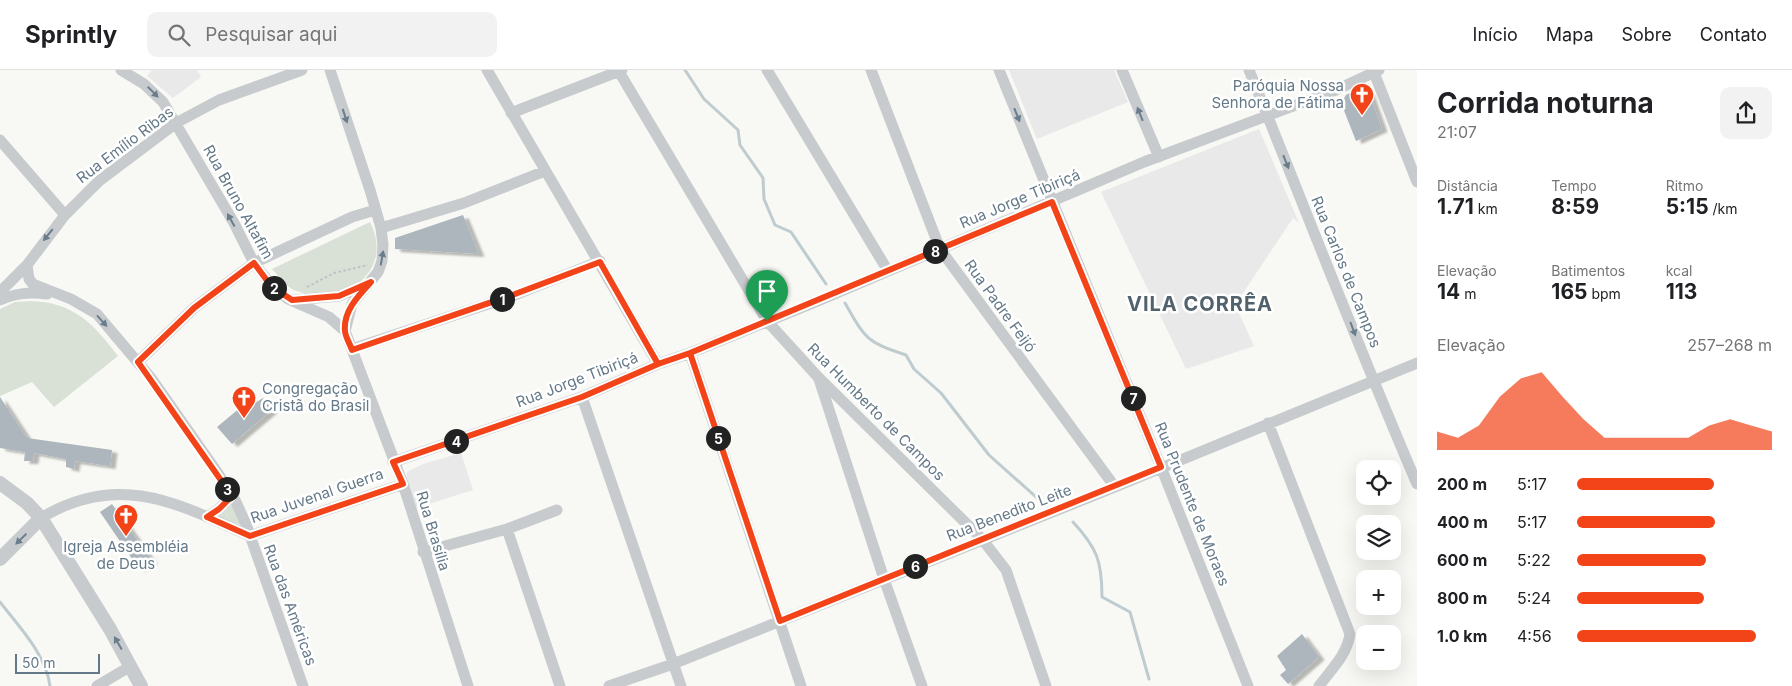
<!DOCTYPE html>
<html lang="pt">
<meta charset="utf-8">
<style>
:root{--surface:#fff;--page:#f2f2f2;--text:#202124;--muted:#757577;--line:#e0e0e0;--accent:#f34419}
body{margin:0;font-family:Inter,sans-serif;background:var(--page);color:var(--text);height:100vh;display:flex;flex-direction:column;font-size:19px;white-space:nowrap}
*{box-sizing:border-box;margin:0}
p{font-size:16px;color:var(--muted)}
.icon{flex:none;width:28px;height:28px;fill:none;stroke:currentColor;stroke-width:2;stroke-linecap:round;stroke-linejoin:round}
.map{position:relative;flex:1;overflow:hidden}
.panel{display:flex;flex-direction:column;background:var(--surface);width:375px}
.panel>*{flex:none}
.buttons{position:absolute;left:1356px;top:390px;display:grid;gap:10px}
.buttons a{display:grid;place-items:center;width:45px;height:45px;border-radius:10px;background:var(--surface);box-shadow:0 5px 20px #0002;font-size:25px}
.scale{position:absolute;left:15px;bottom:12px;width:85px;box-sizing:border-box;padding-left:5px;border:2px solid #647988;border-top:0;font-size:14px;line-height:18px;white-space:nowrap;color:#647988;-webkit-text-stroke:4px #fff;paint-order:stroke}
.pin{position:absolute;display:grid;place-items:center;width:42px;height:42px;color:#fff;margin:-51px -21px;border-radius:50% 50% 50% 0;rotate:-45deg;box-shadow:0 0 5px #0007}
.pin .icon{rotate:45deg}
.km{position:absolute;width:25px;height:25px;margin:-12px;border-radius:50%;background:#222;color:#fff;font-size:14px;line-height:25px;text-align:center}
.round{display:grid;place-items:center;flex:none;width:52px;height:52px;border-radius:10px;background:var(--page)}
.headline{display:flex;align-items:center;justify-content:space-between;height:85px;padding:0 20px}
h1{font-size:28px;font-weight:700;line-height:38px}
.stats{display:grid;grid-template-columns:repeat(3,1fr);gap:8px;height:85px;padding:5px 20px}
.stats div{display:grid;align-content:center}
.stats b{font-size:21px;font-weight:700}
.stats small{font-size:14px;font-weight:400}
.stats p{font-size:14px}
.chart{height:140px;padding:10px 20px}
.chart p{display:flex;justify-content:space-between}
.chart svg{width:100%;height:90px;margin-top:5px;fill:var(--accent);opacity:.7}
ul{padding:0 20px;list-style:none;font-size:16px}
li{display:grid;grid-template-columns:80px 60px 1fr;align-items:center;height:38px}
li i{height:12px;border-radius:6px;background:var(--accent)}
header{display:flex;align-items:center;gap:30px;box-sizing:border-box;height:70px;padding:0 25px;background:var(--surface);border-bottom:1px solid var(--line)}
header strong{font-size:24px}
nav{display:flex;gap:28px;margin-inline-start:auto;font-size:18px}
.search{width:350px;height:45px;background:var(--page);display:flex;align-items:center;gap:12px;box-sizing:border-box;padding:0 18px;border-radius:10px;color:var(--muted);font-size:19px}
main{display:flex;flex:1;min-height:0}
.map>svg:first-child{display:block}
.built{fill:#e8e9e8}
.green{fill:#d9e0d5}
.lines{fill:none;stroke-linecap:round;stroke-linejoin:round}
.stream{stroke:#becbcf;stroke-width:3}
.building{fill:#adb6bc;filter:url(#shadow)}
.path{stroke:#bec1c3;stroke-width:2;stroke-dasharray:2.5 2.5;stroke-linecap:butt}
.minor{stroke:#c7cbce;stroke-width:11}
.tertiary{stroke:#c7cbce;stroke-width:14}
.oneway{fill:#697d8c}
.route-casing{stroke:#fff;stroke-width:10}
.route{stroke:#f34419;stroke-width:6}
.labels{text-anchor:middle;stroke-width:5;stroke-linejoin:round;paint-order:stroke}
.poi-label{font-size:15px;fill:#647988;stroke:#fff;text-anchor:end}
.street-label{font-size:15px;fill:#647988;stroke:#fff}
.district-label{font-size:20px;font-weight:bold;letter-spacing:1px;fill:#52626d;stroke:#fff}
</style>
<header>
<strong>Sprintly</strong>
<div class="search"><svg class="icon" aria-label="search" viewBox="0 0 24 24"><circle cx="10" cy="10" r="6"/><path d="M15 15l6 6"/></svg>Pesquisar aqui</div>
<nav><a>Início</a><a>Mapa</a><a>Sobre</a><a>Contato</a></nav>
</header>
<main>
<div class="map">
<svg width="1417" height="616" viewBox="0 0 1417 616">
<defs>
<filter id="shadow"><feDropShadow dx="5.5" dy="3" stdDeviation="1" flood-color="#0004"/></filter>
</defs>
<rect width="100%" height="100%" fill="#f8f8f4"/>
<!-- built -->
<path class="built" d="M152 0H197L201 7 173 28 147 6Z
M1009 0H1114L1128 32 1037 69Z
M1259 59 1299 153 1293 148 1235 235 1254 276 1186 299 1101 122Z
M461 383 473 420 416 438 406 410 407 402 423 394Z"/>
<!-- green -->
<path class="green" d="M370 152C396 203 341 239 294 220 286 216 278 205 272 199Z
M30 231C73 232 93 253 118 286L54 337 32 312 0 326V239L15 232Z
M231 433 243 456 216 446Z"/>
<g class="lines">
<!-- stream -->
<path class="stream" d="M685 0 704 29 738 60 740 75 763 108 764 129 775 155 791 162 826 214
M845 233C866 270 867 272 906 285L914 299 941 323 989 385 1045 435
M1073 452C1097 478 1102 491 1102 527L1130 542 1149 609
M0 532C19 557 46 584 50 616"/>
</g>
<!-- building -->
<path class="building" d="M1355 20 1369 22 1382 59 1356 71 1341 33 1346 25Z
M463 145 479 184 395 179V168Z
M0 327 27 368 112 380 110 396 75 391 74 399 66 397V389L34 383 33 391H24L25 382 0 378Z
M263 328 272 340 232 374 217 357 241 337 247 338Z
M112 434 152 491 139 499 100 442Z
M1302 564 1319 587 1288 614 1280 605 1286 600 1277 586Z"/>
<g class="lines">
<!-- path -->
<path class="path" d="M307 217 334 203 368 195"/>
<!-- minor -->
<path class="minor" d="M121 0 144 14 163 32 234 153 254 193 271 215 288 229 329 247 345 261 403 414 468 616
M330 0 370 120 381 158 383 175 382 191 378 202 352 234 345 261
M487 0 658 294
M618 0 767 251 818 307 982 469 1006 500 1046 616
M767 0 888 201
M871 0 940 179 1115 417
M999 0 1161 397 1248 616
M1122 0 1159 87
M1249 0C1305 138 1358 277 1417 414
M1373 0 1417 112
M511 43 622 0
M0 70 65 145
M381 158 464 133 545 101
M27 195 29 209 33 214 71 229 97 244 151 308 217 402 236 432 246 454 303 616
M0 222 27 195 65 145 99 111 176 53 219 30 302 0
M0 230C16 223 29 222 47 224
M294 230 339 226 363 216
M352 279 515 225 600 191
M690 283 801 616
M138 292 194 238 254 193 352 147 375 140
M819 309 884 509 922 616
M582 327 681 616
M1268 353 1350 564C1347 585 1331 600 1319 616
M393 392 582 327 658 294 690 283 818 231 1144 92 1336 20 1379 0
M207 447 219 439 232 426
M41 448C118 401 177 433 250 466L403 414
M507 459 560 616
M423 482 507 459 557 440
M97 616 131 596
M609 616 673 594 1115 417 1417 293"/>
<!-- tertiary -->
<path class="tertiary" d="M0 413 27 433 41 448 110 559 141 616
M0 489 41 448"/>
</g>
<!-- one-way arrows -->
<defs><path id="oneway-solid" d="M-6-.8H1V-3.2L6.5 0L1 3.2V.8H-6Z" transform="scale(1.25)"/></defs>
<g class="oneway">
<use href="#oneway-solid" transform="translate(153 22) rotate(45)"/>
<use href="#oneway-solid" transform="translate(1140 44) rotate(-112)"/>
<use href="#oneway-solid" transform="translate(1017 45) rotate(68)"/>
<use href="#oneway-solid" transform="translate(345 46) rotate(72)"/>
<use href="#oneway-solid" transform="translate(1286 92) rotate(68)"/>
<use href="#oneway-solid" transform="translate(231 150) rotate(-119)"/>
<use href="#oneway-solid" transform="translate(48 165) rotate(129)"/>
<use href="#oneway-solid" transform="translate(382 188) rotate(-80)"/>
<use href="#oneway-solid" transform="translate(102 251) rotate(48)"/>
<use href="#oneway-solid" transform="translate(1353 259) rotate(69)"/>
<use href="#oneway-solid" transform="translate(21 469) rotate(136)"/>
<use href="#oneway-solid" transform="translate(118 573) rotate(-120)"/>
</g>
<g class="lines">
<defs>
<path id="route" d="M767 251 690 283 658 294 600 192 515 224 352 280C350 274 345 266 345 261 343 241 359 225 371 212L339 226 292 230 271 216 254 193 194 238 138 292 232 426 219 439 207 447 250 466 403 414 393 392 582 327 658 294 690 283 780 551 1161 397 1052 132 767 251"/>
</defs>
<!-- route casing -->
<use href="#route" class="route-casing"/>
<!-- route -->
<use href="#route" class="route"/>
</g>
<!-- icons -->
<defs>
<symbol id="church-pin" viewBox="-11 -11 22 30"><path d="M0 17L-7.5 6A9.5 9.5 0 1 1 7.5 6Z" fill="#f34419" stroke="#fff"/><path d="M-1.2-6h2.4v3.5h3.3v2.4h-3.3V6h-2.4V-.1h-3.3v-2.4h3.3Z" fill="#fff"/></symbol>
</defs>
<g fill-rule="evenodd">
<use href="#church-pin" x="1348" y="11" width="28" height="38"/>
<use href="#church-pin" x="230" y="314" width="28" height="38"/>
<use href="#church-pin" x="112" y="432" width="28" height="38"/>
</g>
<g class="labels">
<!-- poi labels -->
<g class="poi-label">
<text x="1344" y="21">Paróquia Nossa<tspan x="1344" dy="17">Senhora de Fátima</tspan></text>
<text x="262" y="324" text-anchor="start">Congregação<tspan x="262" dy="17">Cristã do Brasil</tspan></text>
<text x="126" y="482" text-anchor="middle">Igreja Assembléia<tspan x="126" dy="17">de Deus</tspan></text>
</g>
<!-- street labels -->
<g class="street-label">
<text transform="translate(125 75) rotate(-37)" y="5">Rua Emílio Ribas</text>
<text transform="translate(1020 129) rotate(-23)" y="5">Rua Jorge Tibiriçá</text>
<text transform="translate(238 132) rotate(61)" y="5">Rua Bruno Altafim</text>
<text transform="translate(1346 202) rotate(68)" y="5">Rua Carlos de Campos</text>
<text transform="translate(1000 236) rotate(54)" y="5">Rua Padre Feijó</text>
<text transform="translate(577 310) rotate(-21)" y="5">Rua Jorge Tibiriçá</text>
<text transform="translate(876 342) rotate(45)" y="5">Rua Humberto de Campos</text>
<text transform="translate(317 426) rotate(-19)" y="5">Rua Juvenal Guerra</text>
<text transform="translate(1192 434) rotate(68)" y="5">Rua Prudente de Moraes</text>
<text transform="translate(1009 443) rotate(-21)" y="5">Rua Benedito Leite</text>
<text transform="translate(433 461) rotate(73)" y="5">Rua Brasília</text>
<text transform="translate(290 535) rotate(70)" y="5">Rua das Américas</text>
</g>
<!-- district labels -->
<g class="district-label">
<text x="1200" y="241">VILA CORRÊA</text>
</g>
</g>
</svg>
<div class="buttons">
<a><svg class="icon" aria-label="locate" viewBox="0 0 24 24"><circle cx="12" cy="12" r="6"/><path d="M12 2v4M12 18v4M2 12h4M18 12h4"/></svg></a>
<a><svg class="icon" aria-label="layers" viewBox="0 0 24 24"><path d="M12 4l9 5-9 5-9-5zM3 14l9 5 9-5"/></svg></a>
<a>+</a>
<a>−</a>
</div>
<div class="scale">50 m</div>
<div class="pin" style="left:767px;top:251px;background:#1e9e55"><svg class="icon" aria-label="arrive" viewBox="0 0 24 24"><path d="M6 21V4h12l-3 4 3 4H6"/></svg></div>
<b class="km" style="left:502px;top:229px">1</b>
<b class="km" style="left:274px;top:218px">2</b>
<b class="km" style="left:227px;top:419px">3</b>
<b class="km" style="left:456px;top:371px">4</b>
<b class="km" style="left:718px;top:368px">5</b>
<b class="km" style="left:915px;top:496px">6</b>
<b class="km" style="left:1133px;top:328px">7</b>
<b class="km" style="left:935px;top:181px">8</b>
</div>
<section class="panel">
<div class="headline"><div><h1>Corrida noturna</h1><p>21:07</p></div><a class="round"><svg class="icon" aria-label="share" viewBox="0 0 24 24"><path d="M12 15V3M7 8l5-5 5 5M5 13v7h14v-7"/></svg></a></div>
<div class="stats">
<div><p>Distância</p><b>1.71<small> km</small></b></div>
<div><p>Tempo</p><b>8:59</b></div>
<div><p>Ritmo</p><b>5:15<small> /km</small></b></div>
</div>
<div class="stats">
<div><p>Elevação</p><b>14<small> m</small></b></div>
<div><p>Batimentos</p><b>165<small> bpm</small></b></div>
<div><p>kcal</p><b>113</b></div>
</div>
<div class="chart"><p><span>Elevação</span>257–268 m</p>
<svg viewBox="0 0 160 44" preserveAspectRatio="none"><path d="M0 44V35L10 38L20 32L30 18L40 9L50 6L60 18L70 29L80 38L90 38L100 38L110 38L120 38L130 32L140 29L150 32L160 35V44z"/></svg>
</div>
<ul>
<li><b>200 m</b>5:17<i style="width:70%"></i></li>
<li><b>400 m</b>5:17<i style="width:71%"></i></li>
<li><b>600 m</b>5:22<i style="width:66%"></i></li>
<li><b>800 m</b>5:24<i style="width:65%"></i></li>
<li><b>1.0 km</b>4:56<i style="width:92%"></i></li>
</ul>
</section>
</main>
